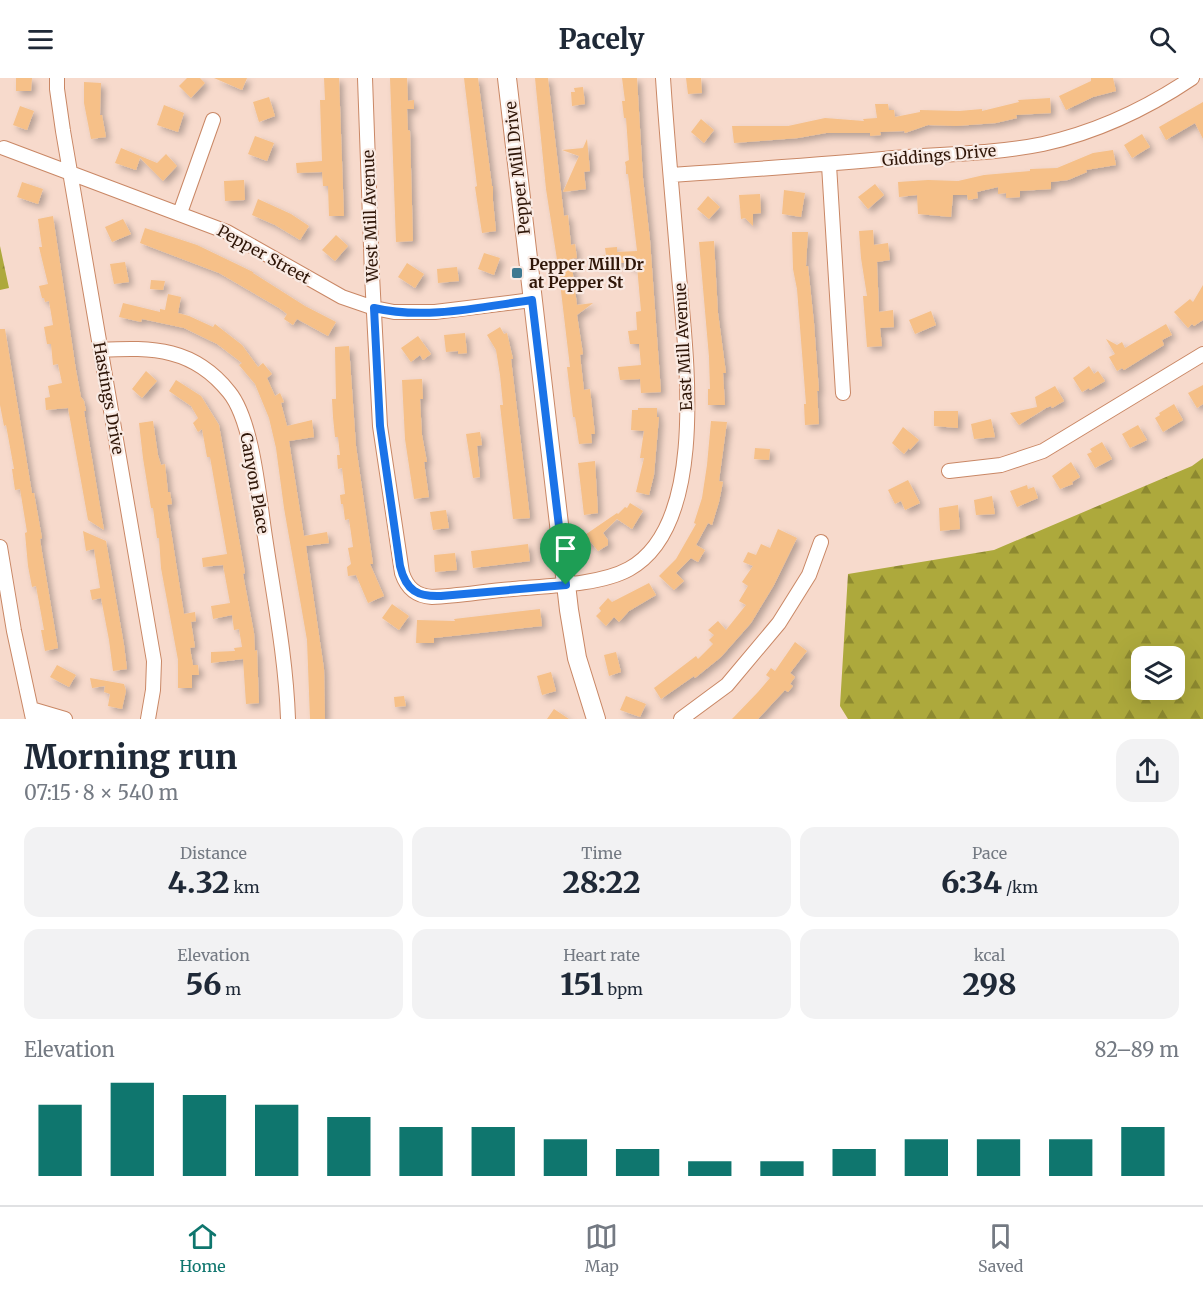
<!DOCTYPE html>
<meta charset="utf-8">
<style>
:root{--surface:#fff;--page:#f2f2f3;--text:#1f2937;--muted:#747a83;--line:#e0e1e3;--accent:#0f766e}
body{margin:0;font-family:Merriweather,serif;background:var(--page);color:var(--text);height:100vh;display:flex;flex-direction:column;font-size:22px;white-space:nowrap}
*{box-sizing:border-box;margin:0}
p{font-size:20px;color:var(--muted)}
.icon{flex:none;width:33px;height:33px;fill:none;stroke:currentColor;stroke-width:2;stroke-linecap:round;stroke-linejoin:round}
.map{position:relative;height:641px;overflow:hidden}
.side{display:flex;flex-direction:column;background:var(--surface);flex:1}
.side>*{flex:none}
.buttons{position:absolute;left:1131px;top:568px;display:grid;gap:12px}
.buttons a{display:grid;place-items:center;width:54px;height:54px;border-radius:12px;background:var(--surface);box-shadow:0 6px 24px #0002;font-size:30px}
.pin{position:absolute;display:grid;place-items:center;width:51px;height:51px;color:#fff;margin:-62px -26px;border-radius:50% 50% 50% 0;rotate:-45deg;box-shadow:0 0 6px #0007}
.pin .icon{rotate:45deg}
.round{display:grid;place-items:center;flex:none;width:63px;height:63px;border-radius:18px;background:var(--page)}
.headline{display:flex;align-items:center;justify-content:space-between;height:102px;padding:0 24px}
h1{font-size:33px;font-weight:800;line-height:45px}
.stats{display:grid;grid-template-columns:repeat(3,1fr);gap:9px;height:102px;padding:6px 24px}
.stats div{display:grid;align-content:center;border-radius:15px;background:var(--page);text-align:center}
.stats b{font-size:30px;font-weight:800}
.stats small{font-size:16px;font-weight:400}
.stats p{font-size:16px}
.chart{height:168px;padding:12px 24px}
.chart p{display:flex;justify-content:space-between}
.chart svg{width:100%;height:108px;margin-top:6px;stroke:var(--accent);stroke-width:6}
header{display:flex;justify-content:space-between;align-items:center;height:78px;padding:0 24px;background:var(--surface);font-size:27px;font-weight:800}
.menu{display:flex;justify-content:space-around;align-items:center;height:84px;border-top:2px solid var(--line);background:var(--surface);font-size:16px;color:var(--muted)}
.menu a{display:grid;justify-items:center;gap:3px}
.menu .active{color:var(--accent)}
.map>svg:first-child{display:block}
.forest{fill:url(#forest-firs);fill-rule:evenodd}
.building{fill:#f6c088;filter:url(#shadow)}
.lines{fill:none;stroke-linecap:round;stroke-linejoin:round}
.street-casing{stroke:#c98765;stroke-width:16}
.secondary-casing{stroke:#c98765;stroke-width:20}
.street{stroke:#fff;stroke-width:14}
.secondary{stroke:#fff;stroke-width:18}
.route-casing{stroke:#fff;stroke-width:12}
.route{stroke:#1a73e8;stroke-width:8}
.poi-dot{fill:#3e7991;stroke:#f9eae3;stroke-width:2}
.labels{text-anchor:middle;stroke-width:4.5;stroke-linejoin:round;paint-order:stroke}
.street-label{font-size:16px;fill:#2f1608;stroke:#f9eae3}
.poi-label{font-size:16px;font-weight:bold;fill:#2f1608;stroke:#f9eae3;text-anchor:start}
</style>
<header><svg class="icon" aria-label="menu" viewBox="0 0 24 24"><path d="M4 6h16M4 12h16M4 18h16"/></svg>Pacely<svg class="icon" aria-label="search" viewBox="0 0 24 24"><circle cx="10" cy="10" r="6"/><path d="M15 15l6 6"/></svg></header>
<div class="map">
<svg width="1203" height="641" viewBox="0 0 1203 641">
<defs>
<pattern id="forest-firs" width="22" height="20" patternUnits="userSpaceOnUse" patternTransform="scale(1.5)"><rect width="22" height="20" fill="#ada93c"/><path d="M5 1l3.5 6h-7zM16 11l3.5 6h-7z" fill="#8d8930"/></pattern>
<filter id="shadow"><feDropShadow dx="4" dy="4" stdDeviation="3" flood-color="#0004"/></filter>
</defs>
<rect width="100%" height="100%" fill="#f7dacc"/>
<!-- forest -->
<path class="forest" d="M0 168 9 210 0 212Z
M1203 380V641H848L840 628 848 496 994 472 1192 388ZM1142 579H1174V612H1142Z"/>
<!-- building -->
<path class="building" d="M16 0H32L31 13H16Z
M187 0H200L205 5 191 20 179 8Z
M214 0H247L242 12Z
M324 0H339L344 138H329L328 108H323L322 94 297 95 296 85 322 83 320 22H325Z
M390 0H407L408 23 414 22V31H407L408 52 410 53 413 163 396 164Z
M464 0H478L492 108H493V123L496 153 482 155 475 109 477 108Z
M535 0H548L564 138 568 137 571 167 575 166 577 180 571 181 577 227 593 225 577 237 583 276 580 277 584 312 590 311 595 356H591L592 365 579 366 575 339H573L567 289H570L558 188 546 111Z
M622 0H637L643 100 650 162 661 314 641 315 640 301 620 302 618 289 641 287 639 266H630L628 253 637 252 636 234 641 233 637 188 629 189V184L597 188 596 179 606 177 605 170 617 169V174L637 173 628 96H626V89L625 84 629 82 626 40H624L622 23H625Z
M686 0H701L702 15 688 16Z
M1091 0H1113L1116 13 1093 19 1066 32 1059 18 1091 3Z
M84 4 101 5 100 37H102L106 59 91 61 84 25Z
M583 9 585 26 572 28 571 14H575L574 10Z
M269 19 275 38 259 44 253 24Z
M1050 20 1051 35 1016 37 1017 40 996 45 956 48 928 47 905 55 904 53 880 54 881 57 870 58V55H826L798 60 734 65 732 48H788L825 40 864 43 863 41 877 40 875 26H888L889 32H894L895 39 920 34V32L959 33 982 31V33L1019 24 1018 22Z
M1203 24V61L1195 45 1166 62 1159 49Z
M164 27 184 35 178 54 157 47Z
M20 28 34 33 27 52 13 47Z
M701 41 714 52 704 65 691 54Z
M1142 56 1150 69 1132 80 1124 67Z
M255 58 274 65 267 83 248 76Z
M587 61 590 93 584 94 586 111 563 114 579 78 562 72 583 70Z
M121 70 157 85 166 76 177 88 163 103 140 80 136 92 115 85Z
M1113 72 1116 87 1086 92 1087 94 1068 102 1051 104V111L1020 113V119L1006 120V115L998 116V109L977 114 978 120 968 122 967 117H953L951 139 918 136 917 117 899 119 898 104 928 102 958 103 984 97 1030 93V91L1057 90 1093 75Z
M244 102 245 122 225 123 224 103Z
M22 104 43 111 38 126 17 119Z
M875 106 884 117 868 131 858 119Z
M784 112 805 115 801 139 782 136Z
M760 116 761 135 753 136V148L745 140 741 141 739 117Z
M708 118 720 129 709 141 697 131Z
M258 121 291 136 309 148 300 162 275 147 252 137Z
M53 138 76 292 81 319 84 323 86 333H84L104 452 88 442 68 330 46 332 45 320 50 319 48 308 62 305 58 286 53 287 51 266H47L44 249 53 247 49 223 45 224 44 220H42L39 208 48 206 39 169H42L38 141Z
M123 141 131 156 112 164 105 149Z
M145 150 197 167 253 194V195L305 228 336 244 328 258 297 241 293 247 284 241 287 236 279 230 219 195 140 165Z
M873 152 874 167 888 165 890 182 877 184 879 234 893 232 894 249 880 250 882 268 867 269 863 218H867L861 180 859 153Z
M792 154H808L806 188H808L814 245 819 313H817L819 346 805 347 804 326H806L797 211 793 191Z
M336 157 348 168 335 183 322 172Z
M714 163 718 235 726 295H723L725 327H708V311H710L709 279 699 164Z
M484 175 500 180 494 197 478 191Z
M125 184 129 204 114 206 110 186Z
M407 185 424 196 415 210 398 199Z
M457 189 459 203 438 205 437 191Z
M151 202 165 203 163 212 150 211Z
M1203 207V242L1194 248 1192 246 1188 250 1174 234 1190 221 1193 224Z
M168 216 181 219 178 235 189 238 213 249 215 246 242 267 258 289 263 285 272 296 267 300 275 318 280 315 284 324 281 325 287 348 312 342 314 359 289 363 304 458 327 454 329 465 306 468 324 591 325 641H310L307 562 284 430 276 370 269 340 255 306 239 287 242 285 217 266 184 250 142 241 141 244 119 239 123 225 160 234V231L165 232Z
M931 233 936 247 915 256 909 242Z
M1166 246 1172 257 1162 262 1164 267 1124 292 1122 290 1117 293 1109 279 1115 276 1106 261 1117 267 1122 264 1125 270Z
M500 249 504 256 507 255 513 281H511L530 440 513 441 500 327H503L500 297 496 272 487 257Z
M0 251H5L32 415H34L42 460 40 461 42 474 58 570 45 573 41 552H44L36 508 32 509 28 488 25 455 27 454 20 411 15 412 12 391H14L6 347 4 348 0 327Z
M465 255 467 275 458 276V273L446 274 444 257Z
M418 258 431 276 423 282 420 277 411 284 401 270Z
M349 268 356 368 373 486H370L384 518 368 525 356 497 348 498 347 489 351 486 348 470 353 469 349 441 345 442 343 426H341L340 417 345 416 342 390 338 391 337 377H340L338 359H335L333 339 332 321H336L335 269Z
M1089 288 1094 296 1098 293 1105 303 1090 312 1089 310 1082 314 1073 300Z
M146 293 157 303 142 320 132 311Z
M422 301 423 321H420L422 357 427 384H424L429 419 414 421 405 361 402 302Z
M176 302 201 318 219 347 245 495 243 496 254 555 255 573 257 572 259 625 246 626 243 581 211 585V574L235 573 234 570 242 569 239 551 234 552 232 537 213 541 211 528 230 525 223 487 203 489 202 480 227 476 210 379H207L202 351 198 354 193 345 198 340 191 328 169 313Z
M1203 307V326L1197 330 1188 315Z
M1055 308 1064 323 1052 330 1051 328 1046 330 1019 347 1010 335 1037 329 1035 319Z
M1174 326 1183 342 1163 354 1155 340 1160 337 1159 335Z
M638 330H657V339H659L654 397 649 417 636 414 644 380H640L644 353 631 352 632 332H638Z
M934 333H958V350L934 348Z
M991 341 995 359 974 361 971 346Z
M153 343 158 377 161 387 165 386 168 414H170L172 426 167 427 184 536 195 534 196 543 191 544 195 569 190 570 193 587H198L199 597H192V610H178V582L161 490 159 460H157L153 430H151L143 380 139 345Z
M711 343 727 344 719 403 723 404 719 424 712 447 708 445 696 467 705 472 698 484 691 480 676 495 684 503 674 512 659 498 676 481 696 446 694 445 702 420 707 387Z
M1138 347 1147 362 1130 370 1122 356Z
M903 349 919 362 910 372 909 370 904 376 892 365Z
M480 354 482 367 477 368 480 399 473 400 466 356Z
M1102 364 1112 381 1095 390 1087 376 1092 374 1090 371Z
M755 370 770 371 769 382 754 381Z
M595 383 598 435 584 437 578 385Z
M1071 384 1080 399 1072 404 1073 406 1060 411 1052 398Z
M908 402 920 425 905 432 901 423 895 426 888 412Z
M1027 407 1028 411 1034 409 1038 420 1017 429 1010 413Z
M992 418 995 436 976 437 974 422Z
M630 425 643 433 632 451 617 441 603 455 608 462V467L598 473 590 463 584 468 579 461 617 435 618 436 625 429 627 430Z
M958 427 960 451 940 453 939 430Z
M446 432 449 450 433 452 430 434Z
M778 451 797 460 774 507 751 545 721 579 695 600 694 598 661 621 654 610 696 578 698 581 713 566 709 562 714 557 708 552 718 543 726 552 746 527 739 523 748 508 742 504 753 488 743 484 748 474 756 477 761 466 770 470Z
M83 453 106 463 124 567 127 591 113 593 109 562 101 520 92 522 90 512 100 510 94 471 86 473Z
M528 466 530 483 473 490 471 473Z
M455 475 457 492 435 494 434 477Z
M649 505 656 517 629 533 619 544 614 539 606 548 596 538 601 533 599 530 608 520 612 524Z
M392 526 409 538 399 552 382 540Z
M540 531 542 548 434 560V565H416L417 542 455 543 454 541Z
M795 564 807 573 790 595 795 599 790 606 793 608 788 614 785 612 758 641H732L758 614 770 600 766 597 771 590 775 593Z
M616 574 621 594 609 598 604 577Z
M57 587 76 597 69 609 50 599Z
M551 594 556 613 542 617 537 598Z
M90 600 124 606 126 613 122 631 108 628 110 616 104 614 105 608 92 610Z
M404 618 406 628 395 629 394 619Z
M626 618 646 626 640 639 620 632Z
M554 631 569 641H547Z"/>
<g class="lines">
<defs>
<path id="street" d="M57 0V11L63 53 154 583 153 612 148 641
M365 0 372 197 380 348 402 495C407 510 416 518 432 519 459 518 486 513 513 511 547 508 600 507 629 491 712 445 684 264 678 186 673 124 667 62 663 0
M4 70 227 154 342 219 374 230 394 234H435L532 222
M829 87 843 315
M671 97C745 92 819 87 893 80 943 76 994 76 1043 66 1097 54 1146 31 1192 0
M180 135 213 42
M101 272C153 269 194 270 229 314 253 343 259 421 265 459 274 520 286 580 288 641
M949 393 1001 387 1043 373 1203 276
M0 469 14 553 33 641
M31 631 65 641
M681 641 727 607 779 545 809 497 821 464"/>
<path id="secondary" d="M507 0 569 532 577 580 596 641"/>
</defs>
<!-- street casing -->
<use href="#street" class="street-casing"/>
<!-- secondary casing -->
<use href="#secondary" class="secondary-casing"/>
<!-- street -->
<use href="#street" class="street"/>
<!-- secondary -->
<use href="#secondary" class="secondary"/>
</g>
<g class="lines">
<defs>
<path id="route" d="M532 222 566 507 441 518C418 519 406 513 400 488L380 348 374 230C425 242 481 229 532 222Z"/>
</defs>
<!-- route casing -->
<use href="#route" class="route-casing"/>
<!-- route -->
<use href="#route" class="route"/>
</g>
<!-- markers -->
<rect class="poi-dot" x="511" y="189" width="12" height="12" rx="3"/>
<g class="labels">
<!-- street labels -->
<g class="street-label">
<text transform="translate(939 77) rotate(-5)" y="6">Giddings Drive</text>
<text transform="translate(517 90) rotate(-96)" y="6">Pepper Mill Drive</text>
<text transform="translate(370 138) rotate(-92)" y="6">West Mill Avenue</text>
<text transform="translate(264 176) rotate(29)" y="6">Pepper Street</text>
<text transform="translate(683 269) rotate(-93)" y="6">East Mill Avenue</text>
<text transform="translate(109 320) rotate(80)" y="6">Hastings Drive</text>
<text transform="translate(255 405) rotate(80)" y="6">Canyon Place</text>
</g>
<!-- poi labels -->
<g class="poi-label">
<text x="529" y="192">Pepper Mill Dr<tspan x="529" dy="18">at Pepper St</tspan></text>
</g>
</g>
</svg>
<div class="buttons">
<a><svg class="icon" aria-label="layers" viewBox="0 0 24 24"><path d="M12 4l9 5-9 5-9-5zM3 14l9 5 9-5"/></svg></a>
</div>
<div class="pin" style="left:566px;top:507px;background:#1e9e55"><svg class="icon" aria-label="arrive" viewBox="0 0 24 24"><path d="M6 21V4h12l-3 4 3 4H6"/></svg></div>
</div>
<section class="side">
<div class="headline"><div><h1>Morning run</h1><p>07:15 · 8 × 540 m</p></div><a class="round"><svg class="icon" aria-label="share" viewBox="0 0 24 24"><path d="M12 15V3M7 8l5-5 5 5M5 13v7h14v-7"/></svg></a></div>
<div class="stats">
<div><p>Distance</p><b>4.32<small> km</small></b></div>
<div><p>Time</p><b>28:22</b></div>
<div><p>Pace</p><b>6:34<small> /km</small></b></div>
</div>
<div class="stats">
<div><p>Elevation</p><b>56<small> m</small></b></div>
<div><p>Heart rate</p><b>151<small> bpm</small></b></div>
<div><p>kcal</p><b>298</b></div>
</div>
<div class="chart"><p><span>Elevation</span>82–89 m</p>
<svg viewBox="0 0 160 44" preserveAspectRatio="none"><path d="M5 44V15M15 44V6M25 44V11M35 44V15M45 44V20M55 44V24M65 44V24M75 44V29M85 44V33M95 44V38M105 44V38M115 44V33M125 44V29M135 44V29M145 44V29M155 44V24"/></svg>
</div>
</section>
<nav class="menu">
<a class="active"><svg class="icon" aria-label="home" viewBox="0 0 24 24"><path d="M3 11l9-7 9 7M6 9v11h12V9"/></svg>Home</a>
<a><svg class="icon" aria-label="map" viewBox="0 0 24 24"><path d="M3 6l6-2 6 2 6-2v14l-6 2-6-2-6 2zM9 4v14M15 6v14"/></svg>Map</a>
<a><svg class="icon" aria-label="saved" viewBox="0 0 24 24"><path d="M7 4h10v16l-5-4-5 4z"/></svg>Saved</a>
</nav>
